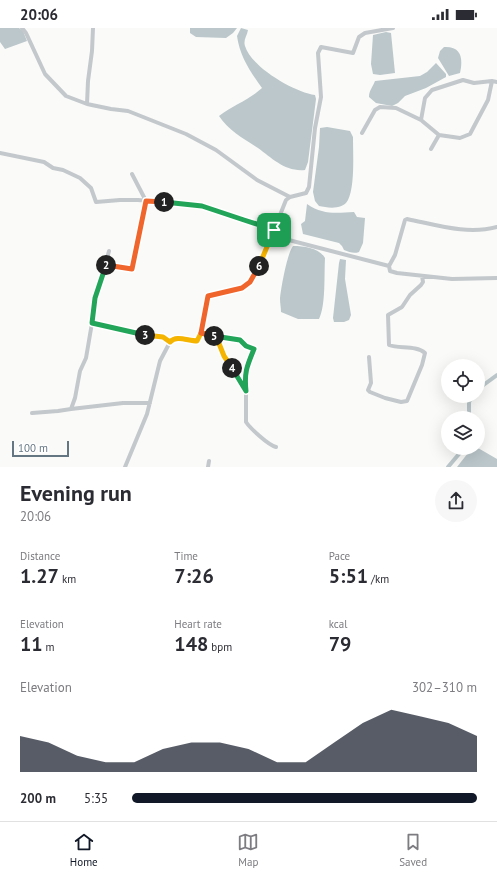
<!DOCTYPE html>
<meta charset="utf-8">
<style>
:root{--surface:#fff;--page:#f7f7f7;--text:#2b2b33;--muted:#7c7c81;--line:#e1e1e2;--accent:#111827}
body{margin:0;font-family:"PT Sans",sans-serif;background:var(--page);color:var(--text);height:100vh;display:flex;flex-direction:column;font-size:15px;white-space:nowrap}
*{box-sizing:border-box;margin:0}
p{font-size:13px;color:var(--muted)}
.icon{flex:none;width:22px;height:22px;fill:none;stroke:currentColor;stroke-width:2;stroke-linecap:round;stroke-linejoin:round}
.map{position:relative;height:439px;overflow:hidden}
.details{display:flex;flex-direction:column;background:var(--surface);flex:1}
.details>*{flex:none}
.controls{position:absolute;left:441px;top:331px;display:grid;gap:8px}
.controls a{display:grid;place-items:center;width:44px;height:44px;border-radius:50%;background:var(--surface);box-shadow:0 4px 16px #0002;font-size:20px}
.scale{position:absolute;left:12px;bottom:10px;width:57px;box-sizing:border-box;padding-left:4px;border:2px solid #657683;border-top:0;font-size:11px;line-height:14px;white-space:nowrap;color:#657683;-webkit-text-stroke:3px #fff;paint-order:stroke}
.pin{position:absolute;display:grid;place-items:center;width:34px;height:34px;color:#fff;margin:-17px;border-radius:8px;box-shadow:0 2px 6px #0006}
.km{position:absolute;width:20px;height:20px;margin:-10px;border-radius:50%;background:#222;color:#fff;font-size:11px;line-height:20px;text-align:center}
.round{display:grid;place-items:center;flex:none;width:42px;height:42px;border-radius:21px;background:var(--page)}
.headline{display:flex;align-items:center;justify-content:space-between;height:68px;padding:0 20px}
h1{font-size:22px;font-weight:700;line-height:30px}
.figures{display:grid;grid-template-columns:repeat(3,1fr);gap:6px;height:68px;padding:4px 20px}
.figures div{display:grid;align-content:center}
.figures b{font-size:20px;font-weight:700}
.figures small{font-size:11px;font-weight:400}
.figures p{font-size:11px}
.chart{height:112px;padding:8px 20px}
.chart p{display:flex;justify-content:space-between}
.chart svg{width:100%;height:72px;margin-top:4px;fill:var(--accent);opacity:.7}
ul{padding:0 20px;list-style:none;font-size:13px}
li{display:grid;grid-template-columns:64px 48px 1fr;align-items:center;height:30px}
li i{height:10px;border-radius:5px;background:var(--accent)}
.status{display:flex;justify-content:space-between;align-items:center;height:28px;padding:0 20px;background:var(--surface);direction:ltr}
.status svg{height:11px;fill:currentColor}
.tabs{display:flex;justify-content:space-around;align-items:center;height:56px;border-top:1px solid var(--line);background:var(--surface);font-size:11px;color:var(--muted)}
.tabs a{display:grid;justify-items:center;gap:2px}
.tabs .on{color:var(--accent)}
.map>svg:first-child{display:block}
.water{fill:#bbc7cb}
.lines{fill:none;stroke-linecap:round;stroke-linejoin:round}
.canal{stroke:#bbc7cb;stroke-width:4}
.street{stroke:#c3c8cc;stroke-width:4}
.split-1-casing{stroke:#fff;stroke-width:8}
.split-2-casing{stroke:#fff;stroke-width:8}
.split-3-casing{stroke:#fff;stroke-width:8}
.split-4-casing{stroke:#fff;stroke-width:8}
.split-5-casing{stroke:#fff;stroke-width:8}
.split-6-casing{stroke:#fff;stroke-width:8}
.split-7-casing{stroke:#fff;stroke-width:8}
.split-1{stroke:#22a559;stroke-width:5}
.split-2{stroke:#f0652b;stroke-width:5}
.split-3{stroke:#22a559;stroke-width:5}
.split-4{stroke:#f5b400;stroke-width:5}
.split-5{stroke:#22a559;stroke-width:5}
.split-6{stroke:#f0652b;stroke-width:5}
.split-7{stroke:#f5b400;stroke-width:5}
</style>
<div class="status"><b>20:06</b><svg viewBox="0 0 49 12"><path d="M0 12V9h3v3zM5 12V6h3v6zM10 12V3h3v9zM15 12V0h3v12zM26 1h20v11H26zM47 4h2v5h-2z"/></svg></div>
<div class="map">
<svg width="497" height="439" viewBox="0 0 497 439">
<rect width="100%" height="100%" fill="#fafaf8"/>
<!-- water -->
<path class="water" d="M0 0H19L23 3 27 13 5 21 0 14Z
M190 0H237L233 5 226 10 196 9 190 5Z
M241 0 248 2C247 8 243 12 245 18 251 39 294 64 315 67L316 71 308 134 305 142C285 144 272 130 258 120 243 110 229 103 219 88 233 77 249 72 262 60 250 43 240 29 237 8Z
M386 4 391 5 395 45 380 47 373 46 371 36 373 7Z
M444 19C462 18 463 31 460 45L449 48 438 30 440 23Z
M436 35 446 46V49L426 60 405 68 398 75 392 78 376 75 369 69C369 62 373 59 375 53L420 48 427 44Z
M327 99 350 103 353 109C353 125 355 158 348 172 343 182 328 180 319 178L315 173 313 164 319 119 320 100Z
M307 176C323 187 336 185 354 184L357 189 365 190 363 215 359 224C354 226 349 224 344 222L342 218 339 215 303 206 301 196 305 193Z
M293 218C305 218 319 220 325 230 324 247 326 277 319 291H298L281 284C281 280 280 275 280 271 281 260 287 226 293 218Z
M340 231 346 232 345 251 351 287 349 292 344 294H334L333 290 339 235Z
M475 420H478L497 431V439H457L468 425Z"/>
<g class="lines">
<!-- canal -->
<path class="canal" d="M478 361 497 347
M469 390V374L473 368
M448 439 464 420"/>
<!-- street -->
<path class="street" d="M22 0 26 5 45 46 66 68 87 76 111 81 128 83 186 106 216 122 257 152 290 169
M87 76 88 53 92 23 93 0
M421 92 425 70 432 62 463 52 474 55 492 53
M362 105 375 82 380 79 396 80 421 92 439 107
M431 121 439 107 460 110 470 106 488 72 492 53 497 54
M0 125 44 134 53 140 63 142 80 150 91 160 96 174 120 172H138L202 178 244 193 266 199 274 202 286 172 290 169 306 165 309 159 315 100 321 69 318 25 321 19 353 25 359 9 365 5 393 0
M105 237 132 241 146 173 132 146
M389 238 390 243 397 245 452 251 497 250
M92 295 145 306 163 309 170 314
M201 305 240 312 246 318 254 321 248 333 246 346V394C250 400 268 417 276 419
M216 308 224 328 245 362
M369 329 371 355 368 362 370 364 385 370 401 374 407 373 422 337 425 325C416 317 399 321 389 317L388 287 402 279 410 267 421 257 423 254 422 248
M71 381 123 375H150
M32 385 58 383 71 381 75 370 80 343 86 330 92 295 95 270 101 253 109 223
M125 439 147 386 160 333 170 314 174 311 195 313 199 311 208 268C218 263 232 265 242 260 257 254 268 217 274 202L275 208 281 210 389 238 395 227 405 192 407 191C437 197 467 207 497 199
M208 439 209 433"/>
</g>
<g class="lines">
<defs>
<path id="split-1" d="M164 174 202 178 244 192 266 199 274 202"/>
<path id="split-2" d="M106 237 132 241 146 173 164 174"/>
<path id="split-3" d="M106 237 95 270 92 295 145 307"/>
<path id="split-4" d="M145 307 163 309 170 314C176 307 188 313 197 313L201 305 216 308 224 328 232 340"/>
<path id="split-5" d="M214 308 240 312 246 318 254 321C247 338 244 344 246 363L232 340"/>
<path id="split-6" d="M214 308 201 305 208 268 242 260 250 254 259 238"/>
<path id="split-7" d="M259 238 274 202"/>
</defs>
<!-- split-1 casing -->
<use href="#split-1" class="split-1-casing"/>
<!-- split-2 casing -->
<use href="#split-2" class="split-2-casing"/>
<!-- split-3 casing -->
<use href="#split-3" class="split-3-casing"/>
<!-- split-4 casing -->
<use href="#split-4" class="split-4-casing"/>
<!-- split-5 casing -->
<use href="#split-5" class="split-5-casing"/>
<!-- split-6 casing -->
<use href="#split-6" class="split-6-casing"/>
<!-- split-7 casing -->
<use href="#split-7" class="split-7-casing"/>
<!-- split-1 -->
<use href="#split-1" class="split-1"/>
<!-- split-2 -->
<use href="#split-2" class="split-2"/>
<!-- split-3 -->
<use href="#split-3" class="split-3"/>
<!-- split-4 -->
<use href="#split-4" class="split-4"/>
<!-- split-5 -->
<use href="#split-5" class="split-5"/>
<!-- split-6 -->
<use href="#split-6" class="split-6"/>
<!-- split-7 -->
<use href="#split-7" class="split-7"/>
</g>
</svg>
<div class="controls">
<a><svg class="icon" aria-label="locate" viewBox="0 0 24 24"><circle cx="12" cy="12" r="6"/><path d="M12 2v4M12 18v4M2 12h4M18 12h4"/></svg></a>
<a><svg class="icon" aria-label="layers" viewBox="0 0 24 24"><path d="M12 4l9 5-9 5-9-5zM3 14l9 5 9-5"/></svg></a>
</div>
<div class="scale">100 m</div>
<div class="pin" style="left:274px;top:202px;background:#1e9e55"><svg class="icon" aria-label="arrive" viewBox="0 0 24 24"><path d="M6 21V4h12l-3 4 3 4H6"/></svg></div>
<b class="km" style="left:164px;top:174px">1</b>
<b class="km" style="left:106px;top:237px">2</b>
<b class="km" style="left:145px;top:307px">3</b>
<b class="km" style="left:232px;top:340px">4</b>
<b class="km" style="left:214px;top:308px">5</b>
<b class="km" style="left:259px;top:238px">6</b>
</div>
<section class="details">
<div class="headline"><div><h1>Evening run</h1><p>20:06</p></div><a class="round"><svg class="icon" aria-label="share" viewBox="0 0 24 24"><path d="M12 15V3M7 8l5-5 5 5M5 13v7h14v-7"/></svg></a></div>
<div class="figures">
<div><p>Distance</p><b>1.27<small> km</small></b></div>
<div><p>Time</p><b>7:26</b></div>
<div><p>Pace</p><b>5:51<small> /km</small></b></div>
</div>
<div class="figures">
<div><p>Elevation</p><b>11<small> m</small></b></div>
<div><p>Heart rate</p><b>148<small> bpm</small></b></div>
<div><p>kcal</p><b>79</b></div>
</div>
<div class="chart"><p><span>Elevation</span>302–310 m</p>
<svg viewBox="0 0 160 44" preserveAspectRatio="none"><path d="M0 44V22L10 26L20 34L30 38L40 38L50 30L60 26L70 26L80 30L90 38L100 38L110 26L120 14L130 6L140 10L150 14L160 22V44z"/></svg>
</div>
<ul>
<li><b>200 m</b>5:35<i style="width:100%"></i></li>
</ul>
</section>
<nav class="tabs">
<a class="on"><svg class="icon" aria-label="home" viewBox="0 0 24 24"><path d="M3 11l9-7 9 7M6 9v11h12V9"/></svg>Home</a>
<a><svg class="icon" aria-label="map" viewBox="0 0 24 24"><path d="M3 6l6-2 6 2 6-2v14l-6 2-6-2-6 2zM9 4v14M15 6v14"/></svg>Map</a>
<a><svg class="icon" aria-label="saved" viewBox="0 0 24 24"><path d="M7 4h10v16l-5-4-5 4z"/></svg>Saved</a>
</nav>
